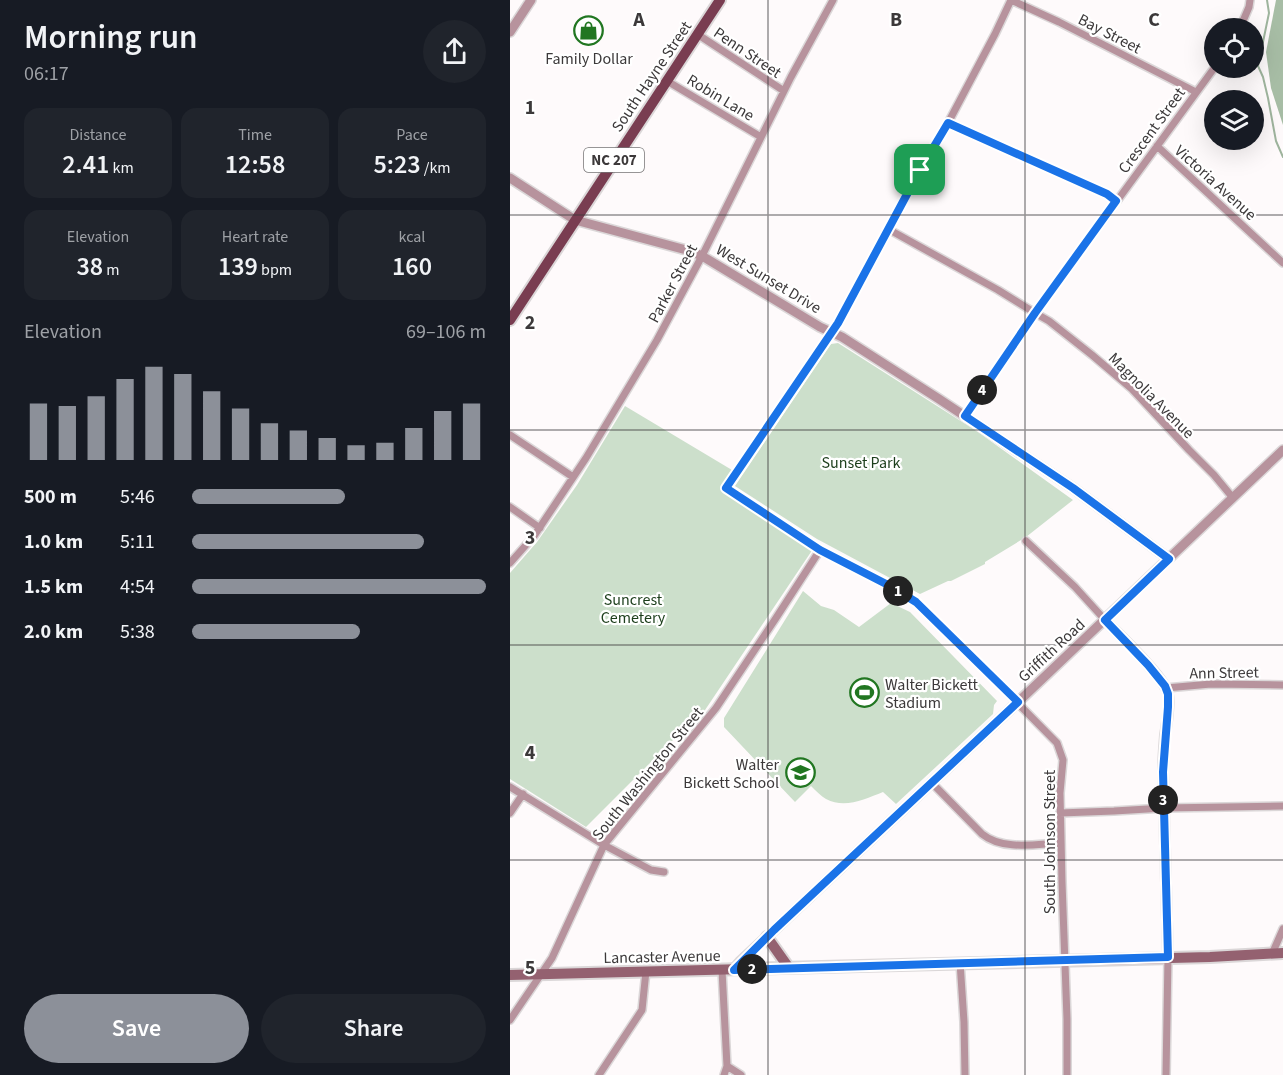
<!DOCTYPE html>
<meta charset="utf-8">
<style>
:root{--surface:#171b24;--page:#20242c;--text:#f1f3f6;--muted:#9ea1a6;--accent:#8c9099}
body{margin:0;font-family:"Source Sans 3",sans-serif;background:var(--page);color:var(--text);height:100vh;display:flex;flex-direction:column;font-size:22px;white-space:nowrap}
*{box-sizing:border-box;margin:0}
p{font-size:20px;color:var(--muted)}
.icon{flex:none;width:33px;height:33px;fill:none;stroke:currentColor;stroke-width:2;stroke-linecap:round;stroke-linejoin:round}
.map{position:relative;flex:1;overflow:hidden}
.details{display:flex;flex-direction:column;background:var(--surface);width:510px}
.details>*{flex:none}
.controls{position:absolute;left:694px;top:18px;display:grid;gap:12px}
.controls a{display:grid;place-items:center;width:60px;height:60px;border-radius:50%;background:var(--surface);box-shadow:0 6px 24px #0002;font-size:30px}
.pin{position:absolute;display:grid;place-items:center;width:51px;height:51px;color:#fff;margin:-26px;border-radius:12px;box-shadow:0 3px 9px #0006}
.km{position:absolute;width:30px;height:30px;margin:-15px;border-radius:50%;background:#222;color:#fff;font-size:16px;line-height:30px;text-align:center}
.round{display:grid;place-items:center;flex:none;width:63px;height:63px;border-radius:32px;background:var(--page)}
.summary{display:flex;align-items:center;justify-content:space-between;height:102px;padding:0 24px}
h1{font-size:33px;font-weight:600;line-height:45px}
.stats{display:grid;grid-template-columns:repeat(3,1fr);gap:9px;height:102px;padding:6px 24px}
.stats div{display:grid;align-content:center;border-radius:15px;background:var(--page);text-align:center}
.stats b{font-size:26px;font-weight:600}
.stats small{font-size:16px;font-weight:400}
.stats p{font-size:16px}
.chart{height:168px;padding:12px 24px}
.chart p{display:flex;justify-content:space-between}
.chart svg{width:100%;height:108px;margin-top:6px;stroke:var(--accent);stroke-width:6}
.primary-button{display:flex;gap:12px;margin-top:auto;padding:12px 24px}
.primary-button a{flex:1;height:69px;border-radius:36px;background:var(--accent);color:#fff;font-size:24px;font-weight:600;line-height:69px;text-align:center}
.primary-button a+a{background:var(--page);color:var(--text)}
ul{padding:0 24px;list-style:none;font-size:20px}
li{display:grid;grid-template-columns:96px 72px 1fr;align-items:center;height:45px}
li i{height:15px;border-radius:8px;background:var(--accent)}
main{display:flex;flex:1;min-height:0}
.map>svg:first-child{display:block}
.green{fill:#ccdfcb}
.forest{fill:#a7bda5}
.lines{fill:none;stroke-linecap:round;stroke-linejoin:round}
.stream{stroke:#9eb49d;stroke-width:2}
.minor-casing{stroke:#dbd7d8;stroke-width:10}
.tertiary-casing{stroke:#dbd7d8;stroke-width:12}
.secondary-casing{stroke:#dbd7d8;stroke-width:14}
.primary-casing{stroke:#dbd7d8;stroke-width:14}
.minor{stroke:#b7939d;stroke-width:7}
.tertiary{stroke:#b7939d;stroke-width:9}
.secondary{stroke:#946170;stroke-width:10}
.primary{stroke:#793d51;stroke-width:10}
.route-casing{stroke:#fff;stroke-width:12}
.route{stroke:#1a73e8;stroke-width:8}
.grid{fill:none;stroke:#3c393a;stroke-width:1.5;stroke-opacity:0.55}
.labels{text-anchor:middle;stroke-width:4.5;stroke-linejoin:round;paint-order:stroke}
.shield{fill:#fff;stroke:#767475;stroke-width:1.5}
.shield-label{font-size:15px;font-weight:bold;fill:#3c393a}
.street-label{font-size:16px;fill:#3c393a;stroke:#fff}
.poi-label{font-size:16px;fill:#3c393a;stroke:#fff}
.park-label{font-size:16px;fill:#1c3e1b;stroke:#fff}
.grid-label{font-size:20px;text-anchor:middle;font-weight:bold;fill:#3c393a;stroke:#fff;stroke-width:4.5;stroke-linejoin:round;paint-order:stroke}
</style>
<main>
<section class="details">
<div class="summary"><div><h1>Morning run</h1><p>06:17</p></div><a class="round"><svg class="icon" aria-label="share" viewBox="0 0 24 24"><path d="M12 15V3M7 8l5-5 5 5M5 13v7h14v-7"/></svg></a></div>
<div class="stats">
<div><p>Distance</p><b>2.41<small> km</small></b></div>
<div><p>Time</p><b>12:58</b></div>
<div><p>Pace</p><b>5:23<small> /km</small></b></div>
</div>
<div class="stats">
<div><p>Elevation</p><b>38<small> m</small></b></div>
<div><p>Heart rate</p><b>139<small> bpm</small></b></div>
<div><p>kcal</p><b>160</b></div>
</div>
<div class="chart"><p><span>Elevation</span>69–106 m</p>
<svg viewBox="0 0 160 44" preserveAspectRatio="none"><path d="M5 44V21M15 44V22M25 44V18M35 44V11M45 44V6M55 44V9M65 44V16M75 44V23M85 44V29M95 44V32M105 44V35M115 44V38M125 44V37M135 44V31M145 44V24M155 44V21"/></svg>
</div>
<ul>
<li><b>500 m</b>5:46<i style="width:52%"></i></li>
<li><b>1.0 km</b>5:11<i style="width:79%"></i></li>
<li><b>1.5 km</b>4:54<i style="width:100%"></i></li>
<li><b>2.0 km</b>5:38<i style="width:57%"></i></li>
</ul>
<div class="primary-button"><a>Save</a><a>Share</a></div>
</section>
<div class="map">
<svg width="773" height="1075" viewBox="0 0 773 1075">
<rect width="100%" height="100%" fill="#fefafb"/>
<!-- green -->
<path class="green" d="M328 343 468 432 563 500 516 537 475 562V564L441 581H438L410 594 307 539 225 486 321 344Z
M115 406 222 470 210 489 303 549 189 719H184L76 827 0 779V573L27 542 67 485Z
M293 591 311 606 324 610 349 627 381 603 400 612 487 701 484 705 483 714 386 804 373 792C355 799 335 809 316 799 311 796 306 791 301 786L285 802 214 727V718Z"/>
<!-- forest -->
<path class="forest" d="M766 0H773V125L761 88 756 52Z"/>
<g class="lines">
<!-- stream -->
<path class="stream" d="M757 0 759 13 748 66 753 77 758 98 766 141 773 157"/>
<defs>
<path id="minor" d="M501 0 485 34 438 123 410 169 328 323 216 488 310 550 379 586 406 602 474 669 547 743 553 760 550 793 552 882 557 1019V1075
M501 0 549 22 686 92
M730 28 739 7 740 0
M187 34 274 91
M157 81 251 137
M438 123 597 194 606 201
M647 146 773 263
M378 229 488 290 525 313 539 321 582 355 622 389 679 450 704 475 723 498
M455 416 525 313 705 67
M0 435 63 477
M0 507 30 528
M516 541 565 587 595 620
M0 563 24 536 76 458 147 340 192 256 281 77 323 0
M656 688 701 684 773 685
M421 782 472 834C493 851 526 844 551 843
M0 787 94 845 141 870 154 872
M0 813 13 794
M550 813 604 811 654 808 773 806
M762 954 773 929
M450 962 454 1022 455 1075
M212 970 217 1066 214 1075
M0 1020 42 958 94 845 206 708 266 618 310 550
M217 1066 231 1075
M89 1075 132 1010 136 971
M656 1075 658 957"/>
<path id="tertiary" d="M0 32 21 0
M0 178 65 220 180 251 192 256 310 327 332 337 429 399 563 488 659 559
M595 620C607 633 656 679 658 694 660 707 657 722 655 735 654 748 653 760 653 772L658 957
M223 970 230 962 508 702 773 450"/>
<path id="secondary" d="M257 937 279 968
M0 975 700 957 773 953"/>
<path id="primary" d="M0 320 210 0"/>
</defs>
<!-- minor casing -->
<use href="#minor" class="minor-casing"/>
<!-- tertiary casing -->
<use href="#tertiary" class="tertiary-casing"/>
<!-- secondary casing -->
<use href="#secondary" class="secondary-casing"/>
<!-- primary casing -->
<use href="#primary" class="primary-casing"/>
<!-- minor -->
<use href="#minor" class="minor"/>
<!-- tertiary -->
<use href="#tertiary" class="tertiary"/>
<!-- secondary -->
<use href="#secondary" class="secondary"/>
<!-- primary -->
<use href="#primary" class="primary"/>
</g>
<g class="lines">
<defs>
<path id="route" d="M438 123 597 194 606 201 525 313 455 416 563 488 659 559 595 620 638 665 655 686 658 694V707L653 772 658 957 224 970 264 930 508 702 406 602 380 586 310 550 216 488 328 323 410 170Z"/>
</defs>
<!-- route casing -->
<use href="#route" class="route-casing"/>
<!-- route -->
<use href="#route" class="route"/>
</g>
<!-- grid -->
<path class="grid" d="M258 0V1075M515 0V1075M0 215H773M0 430H773M0 645H773M0 860H773"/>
<!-- icons -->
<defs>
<symbol id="shop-ring" viewBox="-11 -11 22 22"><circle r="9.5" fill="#fff" stroke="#217621" stroke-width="1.5"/><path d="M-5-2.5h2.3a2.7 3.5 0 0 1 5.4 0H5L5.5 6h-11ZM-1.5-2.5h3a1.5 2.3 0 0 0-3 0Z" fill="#217621"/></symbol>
<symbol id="stadium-ring" viewBox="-11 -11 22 22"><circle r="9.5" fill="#fff" stroke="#217621" stroke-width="1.5"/><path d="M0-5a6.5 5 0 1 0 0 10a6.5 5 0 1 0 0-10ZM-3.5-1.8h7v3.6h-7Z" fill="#217621"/></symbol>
<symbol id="school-ring" viewBox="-11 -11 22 22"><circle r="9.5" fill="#fff" stroke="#217621" stroke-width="1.5"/><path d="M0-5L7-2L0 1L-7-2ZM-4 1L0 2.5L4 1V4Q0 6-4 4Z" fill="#217621"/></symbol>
</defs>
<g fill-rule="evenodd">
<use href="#shop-ring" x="62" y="14" width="33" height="33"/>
<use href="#stadium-ring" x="338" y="676" width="33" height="33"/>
<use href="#school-ring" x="274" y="756" width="33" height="33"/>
</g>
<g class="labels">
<!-- shield labels -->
<rect class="shield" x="74" y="148" width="60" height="24" rx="4.5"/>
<g class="shield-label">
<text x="104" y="165">NC 207</text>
</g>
<!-- street labels -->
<g class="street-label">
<text transform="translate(600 33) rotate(27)" y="6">Bay Street</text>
<text transform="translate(238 52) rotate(34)" y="6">Penn Street</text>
<text transform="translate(141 76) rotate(-56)" y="6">South Hayne Street</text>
<text transform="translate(211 97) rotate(31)" y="6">Robin Lane</text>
<text transform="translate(641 130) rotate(-54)" y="6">Crescent Street</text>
<text transform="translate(706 182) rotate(42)" y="6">Victoria Avenue</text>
<text transform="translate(259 278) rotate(31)" y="6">West Sunset Drive</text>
<text transform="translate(162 283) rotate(-62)" y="6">Parker Street</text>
<text transform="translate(642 395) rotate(45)" y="6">Magnolia Avenue</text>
<text transform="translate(541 650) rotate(-43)" y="6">Griffith Road</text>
<text transform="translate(714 672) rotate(-1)" y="6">Ann Street</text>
<text transform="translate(137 773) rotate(-51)" y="6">South Washington Street</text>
<text transform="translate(539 842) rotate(-90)" y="6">South Johnson Street</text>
<text transform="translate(152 956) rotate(-1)" y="6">Lancaster Avenue</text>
</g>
<!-- poi labels -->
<g class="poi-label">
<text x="79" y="64">Family Dollar</text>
<text x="375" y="690" text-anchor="start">Walter Bickett<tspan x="375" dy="18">Stadium</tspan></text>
<text x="269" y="770" text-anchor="end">Walter<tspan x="269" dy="18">Bickett School</tspan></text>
</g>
<!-- park labels -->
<g class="park-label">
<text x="351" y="468">Sunset Park</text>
<text x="123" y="605">Suncrest<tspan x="123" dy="18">Cemetery</tspan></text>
</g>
</g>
<g class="grid-label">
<text x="129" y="26">A</text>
<text x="386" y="26">B</text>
<text x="644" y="26">C</text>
<text x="20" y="114">1</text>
<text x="20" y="329">2</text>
<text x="20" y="544">3</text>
<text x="20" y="759">4</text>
<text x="20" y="974">5</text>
</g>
</svg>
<div class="controls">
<a><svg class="icon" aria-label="locate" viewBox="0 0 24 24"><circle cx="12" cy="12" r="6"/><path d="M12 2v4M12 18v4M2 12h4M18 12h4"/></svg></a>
<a><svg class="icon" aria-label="layers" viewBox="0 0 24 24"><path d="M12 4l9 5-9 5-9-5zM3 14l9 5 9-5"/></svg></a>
</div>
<div class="pin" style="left:410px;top:170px;background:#1e9e55"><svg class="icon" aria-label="arrive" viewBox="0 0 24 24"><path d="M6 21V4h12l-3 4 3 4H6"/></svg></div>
<b class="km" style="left:388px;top:591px">1</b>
<b class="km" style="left:242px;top:969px">2</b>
<b class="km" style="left:653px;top:800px">3</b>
<b class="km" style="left:472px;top:390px">4</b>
</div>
</main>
